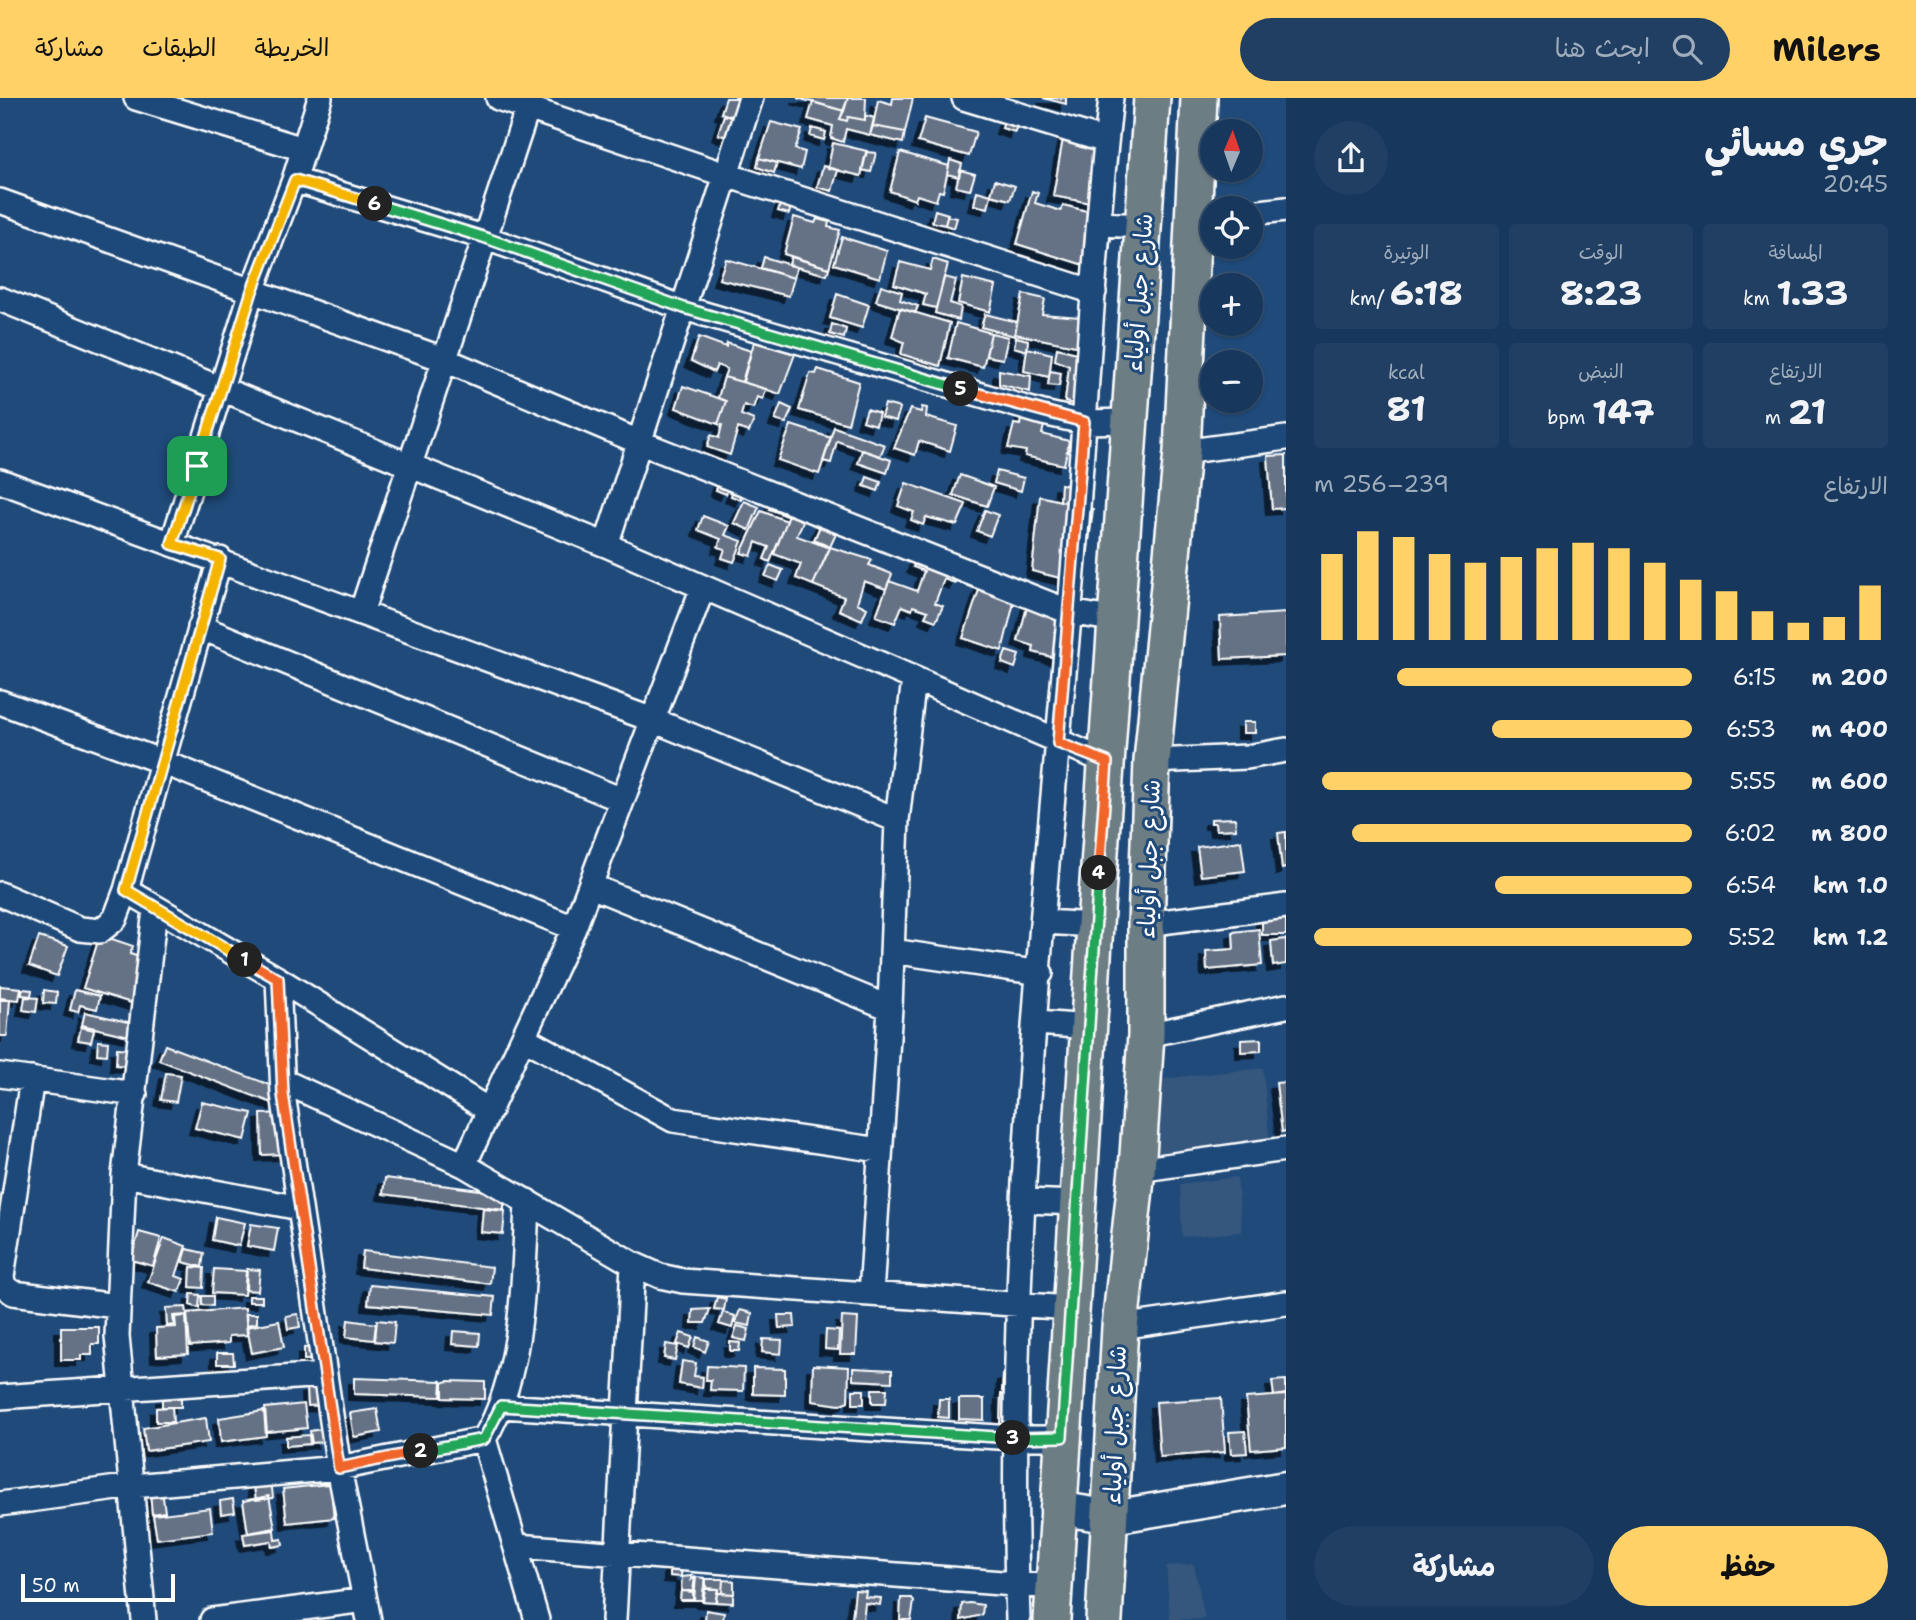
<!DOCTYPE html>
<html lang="ar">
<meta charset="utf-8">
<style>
:root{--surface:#17385c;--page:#203f62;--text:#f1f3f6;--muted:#9eacbb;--line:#365272;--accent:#ffd166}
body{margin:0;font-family:"Shantell Sans","Playpen Sans Arabic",sans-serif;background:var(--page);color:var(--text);direction:rtl;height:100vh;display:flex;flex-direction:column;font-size:26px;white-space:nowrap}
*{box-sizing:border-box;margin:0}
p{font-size:23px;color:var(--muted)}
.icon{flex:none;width:38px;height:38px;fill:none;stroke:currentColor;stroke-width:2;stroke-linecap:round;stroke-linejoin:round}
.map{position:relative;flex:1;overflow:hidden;direction:ltr}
.sheet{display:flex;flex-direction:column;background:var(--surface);width:630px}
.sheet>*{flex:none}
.needle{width:46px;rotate:2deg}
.controls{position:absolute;left:1200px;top:21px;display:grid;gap:14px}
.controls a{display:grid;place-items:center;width:63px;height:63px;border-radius:50%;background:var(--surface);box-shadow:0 2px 5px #0004,0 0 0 2px var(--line);font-size:35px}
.scale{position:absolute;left:21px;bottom:18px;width:154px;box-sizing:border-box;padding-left:7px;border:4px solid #fff;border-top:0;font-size:19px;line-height:24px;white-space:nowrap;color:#fff;-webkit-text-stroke:5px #1f4a7a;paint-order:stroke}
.pin{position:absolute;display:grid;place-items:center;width:60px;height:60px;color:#fff;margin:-30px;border-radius:14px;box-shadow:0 4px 10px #0006}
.km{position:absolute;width:35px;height:35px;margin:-18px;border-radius:50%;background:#222;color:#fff;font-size:19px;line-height:35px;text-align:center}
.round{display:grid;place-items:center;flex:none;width:74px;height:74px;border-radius:37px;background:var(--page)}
.overview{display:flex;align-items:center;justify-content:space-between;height:119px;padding:0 28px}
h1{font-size:38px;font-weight:700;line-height:52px}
.stats{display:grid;grid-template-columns:repeat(3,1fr);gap:10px;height:119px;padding:7px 28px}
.stats div{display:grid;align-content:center;border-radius:7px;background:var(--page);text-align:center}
.stats b{font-size:35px;font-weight:700}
.stats small{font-size:19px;font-weight:400}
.stats p{font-size:19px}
.chart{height:196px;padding:14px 28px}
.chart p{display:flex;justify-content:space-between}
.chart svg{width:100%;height:126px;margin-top:7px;stroke:var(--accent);stroke-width:6}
.button{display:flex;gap:14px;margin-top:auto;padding:14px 28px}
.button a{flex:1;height:80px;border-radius:42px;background:var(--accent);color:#111;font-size:28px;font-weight:700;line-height:80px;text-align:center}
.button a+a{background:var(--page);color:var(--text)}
ul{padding:0 28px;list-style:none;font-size:23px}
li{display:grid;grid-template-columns:112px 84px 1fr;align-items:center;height:52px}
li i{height:18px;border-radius:9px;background:var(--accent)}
header{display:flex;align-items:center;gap:42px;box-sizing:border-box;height:98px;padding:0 35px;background:var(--accent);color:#111}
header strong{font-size:33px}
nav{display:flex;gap:38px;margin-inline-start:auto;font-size:24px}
.search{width:490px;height:63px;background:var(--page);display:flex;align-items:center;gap:18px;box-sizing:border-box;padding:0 24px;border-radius:38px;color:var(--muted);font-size:26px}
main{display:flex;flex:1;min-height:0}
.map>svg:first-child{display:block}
.built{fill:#34567d}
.building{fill:#657184;stroke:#fff;stroke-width:2;filter:url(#shadow)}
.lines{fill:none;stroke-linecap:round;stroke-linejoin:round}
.street-casing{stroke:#fff;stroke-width:28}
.secondary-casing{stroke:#fff;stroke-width:37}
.primary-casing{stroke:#fff;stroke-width:40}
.street{stroke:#1f4a7a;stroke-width:23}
.secondary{stroke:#1f4a7a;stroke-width:32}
.primary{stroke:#6d7d84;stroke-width:35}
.split-1-casing{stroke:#fff;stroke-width:14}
.split-2-casing{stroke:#fff;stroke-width:14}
.split-3-casing{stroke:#fff;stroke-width:14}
.split-4-casing{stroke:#fff;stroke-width:14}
.split-5-casing{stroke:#fff;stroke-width:14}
.split-6-casing{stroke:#fff;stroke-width:14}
.split-7-casing{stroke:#fff;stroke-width:14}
.split-1{stroke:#f5b400;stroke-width:9}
.split-2{stroke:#f0652b;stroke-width:9}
.split-3{stroke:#22a559;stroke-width:9}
.split-4{stroke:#22a559;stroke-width:9}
.split-5{stroke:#f0652b;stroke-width:9}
.split-6{stroke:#22a559;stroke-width:9}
.split-7{stroke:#f5b400;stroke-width:9}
.labels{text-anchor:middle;stroke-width:6;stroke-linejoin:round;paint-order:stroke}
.street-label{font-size:24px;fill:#fff;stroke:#1f4a7a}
</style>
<header>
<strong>Milers</strong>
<div class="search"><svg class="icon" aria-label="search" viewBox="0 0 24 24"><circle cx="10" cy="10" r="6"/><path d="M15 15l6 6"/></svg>ابحث هنا</div>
<nav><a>الخريطة</a><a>الطبقات</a><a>مشاركة</a></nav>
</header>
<main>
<section class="sheet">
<div class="overview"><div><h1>جري مسائي</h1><p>20:45</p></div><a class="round"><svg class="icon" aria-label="share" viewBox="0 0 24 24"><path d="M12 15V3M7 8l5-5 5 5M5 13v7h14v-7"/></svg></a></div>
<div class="stats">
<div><p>المسافة</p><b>1.33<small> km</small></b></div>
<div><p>الوقت</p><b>8:23</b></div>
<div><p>الوتيرة</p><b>6:18<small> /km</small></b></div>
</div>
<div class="stats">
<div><p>الارتفاع</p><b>21<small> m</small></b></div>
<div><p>النبض</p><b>147<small> bpm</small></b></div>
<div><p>kcal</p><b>81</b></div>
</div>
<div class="chart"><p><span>الارتفاع</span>239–256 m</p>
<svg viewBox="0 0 160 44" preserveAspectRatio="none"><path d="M5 44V14M15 44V6M25 44V8M35 44V14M45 44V17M55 44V15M65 44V12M75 44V10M85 44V12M95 44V17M105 44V23M115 44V27M125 44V34M135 44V38M145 44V36M155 44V25"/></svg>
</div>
<ul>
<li><b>200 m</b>6:15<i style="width:78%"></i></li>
<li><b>400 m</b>6:53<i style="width:53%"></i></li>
<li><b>600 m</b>5:55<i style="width:98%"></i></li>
<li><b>800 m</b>6:02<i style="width:90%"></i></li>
<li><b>1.0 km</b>6:54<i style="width:52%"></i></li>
<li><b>1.2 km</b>5:52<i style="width:100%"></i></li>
</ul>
<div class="button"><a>حفظ</a><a>مشاركة</a></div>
</section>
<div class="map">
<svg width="1286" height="1522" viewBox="0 0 1286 1522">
<defs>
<filter id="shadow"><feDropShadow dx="-6" dy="6" stdDeviation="0" flood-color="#0009"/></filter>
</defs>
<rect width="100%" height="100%" fill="#1f4a7a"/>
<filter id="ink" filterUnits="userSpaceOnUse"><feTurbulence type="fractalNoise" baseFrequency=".0143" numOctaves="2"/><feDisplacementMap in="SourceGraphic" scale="14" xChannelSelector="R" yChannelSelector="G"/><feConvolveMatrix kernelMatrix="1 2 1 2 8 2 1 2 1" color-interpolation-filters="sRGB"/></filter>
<g filter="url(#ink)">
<!-- built -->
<path class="built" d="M1263 970 1270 1045 1143 1056 1150 982Z
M1237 1079 1242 1134 1182 1139 1180 1086Z
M1194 1466 1205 1521 1170 1522 1166 1468Z"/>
<!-- building -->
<path class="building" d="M726 0H751L744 22 721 15Z
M797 0H848L844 13Z
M848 0H866L865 22 848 19 847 23 840 21Z
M893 0H913L905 34 873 28 878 2 892 6Z
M1043 0H1066V6Z
M813 4 844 13 840 21 847 23 848 19 865 22V17L874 20 870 37 846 31 843 44 831 40 833 28 808 21Z
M724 17 747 25 741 44 718 36Z
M1006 17 1018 20 1015 34 1002 30Z
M925 20 976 34 969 58 918 44Z
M771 24 802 32 795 51 805 54 801 71 759 60Z
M873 28 905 34 903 45 870 37Z
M812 30 826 34 824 42 810 38Z
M1064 35 1103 47 1096 106 1053 98Z
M833 45 867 53 861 78 828 70Z
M866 54 876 55 871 74 862 72Z
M900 54 949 68 943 94 939 93 936 103 917 97 915 102 890 93Z
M759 60 777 65 774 75 757 69Z
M950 62 962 66 959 79 947 76Z
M823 68 838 72 832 93 817 89Z
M960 72 975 76 970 92 956 89Z
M995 82 1015 88 1010 102 991 97Z
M977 93 991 97 988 110 974 107Z
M1032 93 1038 95 1035 105 1061 113 1063 107 1114 120 1106 174 1017 146Z
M782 102 792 105 789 116 778 113Z
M935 112 948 116 945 127 932 124Z
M947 118 957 120 954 130 945 127Z
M794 119 815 125 817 121 829 124 828 129 840 132 829 170 784 156Z
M842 139 887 153 880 180 834 166Z
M764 159 797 169 794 180 761 170Z
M791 159 829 170 827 177 789 167Z
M726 161 794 180 789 198 719 181Z
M933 161 948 166 936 210 923 207 926 196 894 186 900 164 930 172Z
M944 179 956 182 950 205 961 209 959 222 935 215Z
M963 180 996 188 990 214 958 205Z
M881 187 902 194 900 202 918 208 915 215 876 203Z
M837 196 869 207 862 230 830 220Z
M1023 196 1045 201 1042 216 1080 219 1079 213 1092 214 1094 259 1076 255V248L1015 236Z
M900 210 950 225 940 268 901 256 904 244 892 239Z
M985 216 1017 224 1015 238 981 229Z
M956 225 991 235 983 269 948 260Z
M832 226 846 231 844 240 830 236Z
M991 235 1008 239 1003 261 986 258Z
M699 239 726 249 727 245 751 253 742 284 724 279 727 271 717 267 714 274 691 263Z
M1016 239 1028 242 1027 253 1014 249Z
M754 244 795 256 780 296 743 284Z
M1027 250 1052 256 1049 279 1024 273Z
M1057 250 1088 258 1083 308 1065 304 1069 268 1055 262Z
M818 271 859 284 848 326 799 312 810 275 816 276Z
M999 272 1031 278 1030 294 999 286Z
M1050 273 1061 275 1059 288 1048 287Z
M724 279 766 291 763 301 757 299 753 310 744 307 741 317 754 322 749 334 738 330 730 357 707 349 711 337 719 340 722 327 718 326 726 303 718 300Z
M683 288 726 303 718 326 676 310Z
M781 306 792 311 786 325 775 322Z
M885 306 900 310 896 323 881 319Z
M922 309 927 310 926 319 957 328 950 353 919 343 915 357 894 350 910 311 921 314Z
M867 311 879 315 876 327 863 323Z
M1022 317 1045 323 1042 336 1069 343 1064 367 1025 358 1026 353 1008 350 1014 326 1020 327Z
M791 327 831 340 819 376 778 362Z
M834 329 885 347 880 358 837 343 831 365 823 363Z
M862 352 891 362 887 375 858 365Z
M1286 357V410L1272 411 1268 358Z
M997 373 1024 380 1021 393 994 385Z
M960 377 994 389 987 408 953 397Z
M720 379 731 383 726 396 716 392Z
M867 379 881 384 878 393 864 388Z
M736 384 747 388 741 402 731 398Z
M906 385 966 406 957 427 926 419 923 427 911 422 914 414 898 408Z
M1061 386 1080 389 1078 407 1060 403Z
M1040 398 1093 411 1084 486 1032 473Z
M774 399 792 406 787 418 769 411Z
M744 403 759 409 749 432 734 425Z
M793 407 807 413 797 438 830 450 813 487 796 480 801 466 774 456Z
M985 412 998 417 990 438 977 433Z
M761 413 787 423 770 464 764 461 769 449 756 444 751 458 741 455Z
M703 418 729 428 725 437 742 443 734 464 722 460 725 451 718 449 721 441 698 432Z
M824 419 841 425 830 449 814 442Z
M830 449 872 462 869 467 892 476 886 491 864 483 857 505 867 510 862 522 839 512 844 499 813 487Z
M918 455 960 470 955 485 944 481 935 505 943 508 936 523 925 519 928 513 913 508 912 512 902 508 895 525 876 518 889 483 917 493 924 473 913 469Z
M770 467 783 472 778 483 765 478Z
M982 483 1016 496 1002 553 963 540Z
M1029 501 1067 516 1055 560 1033 554 1034 548 1018 543Z
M1286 515V558L1222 561 1220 519Z
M1006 553 1019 557 1015 570 1002 565Z
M1243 624H1255V635H1243Z
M1235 720 1236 731 1216 732 1215 725H1211V721Z
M1286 734V770L1282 771 1278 735Z
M1241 743 1245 773 1201 778 1197 749Z
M1262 818H1286V837H1262Z
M1259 831 1262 867 1207 872 1206 853 1234 851 1233 834Z
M100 837 133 848 130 856 152 863 138 907 83 890Z
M39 839 68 848 57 878 29 868Z
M1286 841V866L1273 868 1271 843Z
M0 888 21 890 19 902 0 900Z
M22 891 32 892 31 898 22 897Z
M44 892 57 894 56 906 43 905Z
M75 892 100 898 97 911 80 907 78 914 70 912Z
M25 899 38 900 36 914 23 912Z
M0 902H10L7 938H0Z
M85 914 132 925 129 938 82 927Z
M81 929 94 932 91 944 78 942Z
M1261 941V953L1241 954V942Z
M98 943 108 944 107 957 97 956Z
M165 947 281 991 275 1006 159 962Z
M117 950 131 951 130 968 116 967Z
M166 975 181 977 176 1004 161 1002Z
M1286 984V1033L1282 1034 1276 985Z
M202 1004 252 1015 245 1042 195 1030Z
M285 1015 286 1056 262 1057 261 1016Z
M385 1080 504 1095V1112L383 1096Z
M483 1111 505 1113 503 1136 481 1134Z
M216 1119 245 1125 239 1148 212 1142Z
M251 1126 278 1130 274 1153 247 1148Z
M139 1134 161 1140 153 1168 131 1162Z
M164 1140 186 1148 176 1178 184 1181 179 1194 148 1184Z
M187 1151 204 1155 202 1169 183 1164Z
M363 1153 492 1169 490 1186 361 1170Z
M191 1169 204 1170 203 1190 190 1189Z
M214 1171 246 1173 244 1197 212 1195Z
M247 1171 260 1172 258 1193 246 1192Z
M370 1187 495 1199 493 1217 368 1206Z
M191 1196 200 1197 199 1210 190 1207Z
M202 1198H213V1208L202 1207Z
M249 1198H262V1204H249Z
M717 1199 726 1201 724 1212 714 1211Z
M186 1209 187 1217 173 1218 174 1227 167 1228 166 1210Z
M245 1210 247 1237 229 1238V1245L190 1248 187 1215Z
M710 1211 705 1225H692L693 1212Z
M740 1212 752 1215 750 1228 735 1225Z
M723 1214 735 1218 732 1230 719 1226Z
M246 1216H257V1225L247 1227Z
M298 1216 300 1229 288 1231 286 1218Z
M778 1217H794L795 1229 779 1230Z
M186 1218 188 1256 157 1258 156 1230 176 1229 175 1219Z
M842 1219 858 1220 856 1256H840Z
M348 1222 376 1226 374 1242 346 1239Z
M377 1222 395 1224 393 1245 375 1243Z
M279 1223 284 1249 252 1255 247 1229Z
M737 1228 749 1231 746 1243 733 1240Z
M61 1229H99V1246H92V1257H81V1262H61Z
M826 1232 839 1233 838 1252 825 1251Z
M453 1233 480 1235 479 1248 452 1246Z
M681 1235 693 1239 689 1250 677 1246Z
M697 1239 709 1243 705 1254 694 1249Z
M763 1241 782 1242 781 1256 762 1254Z
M730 1244 740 1245 739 1253H730Z
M666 1246 678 1248 675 1262 664 1260Z
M313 1249V1262H304V1250Z
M217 1255H233L234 1266H217Z
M682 1263 696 1265 694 1278 703 1279 702 1290 679 1286Z
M813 1267 849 1269 848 1303 840 1307 812 1303Z
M707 1268 744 1270 743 1293 710 1292 711 1282H706Z
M753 1270 785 1271V1297L753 1296Z
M853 1270 892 1272V1284L853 1282Z
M1003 1277H1018L1017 1294 1002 1293Z
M354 1280 442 1283 441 1299 354 1296Z
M1286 1282V1296L1274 1298 1272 1283Z
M447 1283 485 1284V1301L443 1300V1285Z
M322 1287 323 1307 308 1308 307 1290Z
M872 1291H887L886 1305H872Z
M853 1292H864V1306H853Z
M1001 1296 1016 1297 1014 1328 1000 1327Z
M1286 1297V1349L1251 1352 1246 1300Z
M181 1298V1309H162V1299Z
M1221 1300 1225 1354 1160 1359 1156 1304Z
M939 1301H949V1320L938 1319Z
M959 1301H984V1322L959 1321Z
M304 1306 307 1330 267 1334 265 1310Z
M172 1309 173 1324H156V1310Z
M377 1311 381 1334 354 1339 350 1315Z
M264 1313 266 1338 221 1344 219 1320Z
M206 1320 209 1344 146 1353 143 1330Z
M321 1331 323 1344 312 1345 310 1333Z
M1245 1333 1247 1355 1231 1356 1229 1334Z
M309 1337 310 1346 286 1348V1339Z
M271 1380 273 1400 256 1402 253 1382Z
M338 1385 339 1401 332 1402 334 1420 287 1425 283 1391Z
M162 1392 165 1414 152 1416 150 1394Z
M269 1398 275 1430 248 1435 243 1403Z
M233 1401 235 1414 221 1416 220 1403Z
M210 1410 213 1434 157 1441 153 1417Z
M274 1432 275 1442 282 1441 283 1447 272 1449 271 1443 245 1447 243 1436Z
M670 1465H682L681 1479 670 1478Z
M692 1478 691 1482 695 1479 693 1493H681L682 1479Z
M696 1479 705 1480 702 1502H694Z
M706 1481H723L722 1495H718V1491L706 1490Z
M723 1482 734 1483V1496L722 1495Z
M705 1491H718L715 1504 703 1503Z
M855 1492 866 1493 865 1499 881 1500 880 1507 865 1505 863 1522H852Z
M681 1493 693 1494V1502H680Z
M717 1495 733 1496V1505L716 1504Z
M901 1500H912L914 1504 911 1522H900Z
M970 1505 983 1507 982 1517 961 1522 962 1506Z
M706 1512 724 1515 723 1522H705Z"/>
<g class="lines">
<defs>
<path id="street" d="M136 0 303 51
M498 0 726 77 1094 194
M964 0 1106 43
M294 82 483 139 684 210 1043 315 1084 324 1130 323
M0 103 443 261 639 344 1070 514 1116 522
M1251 115 1286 111
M1100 126 1144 128
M0 201 606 447 1107 664
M1182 354 1286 340
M0 383 653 622 897 722
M172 446 252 193 294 82 320 0
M606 447 751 0
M361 515 531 0
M200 529 622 702
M0 604 160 663 574 830
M1152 663 1247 659 1286 652
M591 788 890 910
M126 792 278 881 490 1013
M0 796 80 831 100 833 115 821 126 792 220 461
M1044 824 1095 827
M1146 826 1286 808
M892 853 1041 875
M278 881 283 996 339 1370 369 1522
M1037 925 1089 929
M1146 937 1286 908
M524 940 673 1022 880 1052
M0 977 135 996
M32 981 2 1179 4 1188 13 1195 117 1208
M283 983 464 1067 633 1166 660 1178 683 1183 1070 1210
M464 1067 574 830 703 489
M1137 1072 1286 1051
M124 1077 300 1110
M527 1103C524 1177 524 1276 484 1341L537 1522
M1025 1103 1078 1105
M871 1196 890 910 897 722 914 581
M1120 1229 1286 1205
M0 1299 325 1277
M501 1308 1014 1340H1062
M0 1406 132 1388 339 1370 484 1341
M517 1448 1054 1489
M144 1522 117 1238 124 1077 155 812
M212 1522 365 1502
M614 1522 633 1166
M1018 1522C1006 1188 1039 852 1069 520 1085 347 1091 172 1111 0"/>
<path id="secondary" d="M1057 1410 1112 1419 1286 1390"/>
<path id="primary" d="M1052 1522 1095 827 1152 0
M1104 1522 1120 1229 1137 1072 1146 937V826L1152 663 1182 354 1199 0"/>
</defs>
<!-- street casing -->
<use href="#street" class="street-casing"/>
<!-- secondary casing -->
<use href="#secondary" class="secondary-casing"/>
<!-- primary casing -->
<use href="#primary" class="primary-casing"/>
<!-- street -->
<use href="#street" class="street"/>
<!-- secondary -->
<use href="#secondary" class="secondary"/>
<!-- primary -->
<use href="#primary" class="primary"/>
</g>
</g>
<g class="lines" filter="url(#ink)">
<defs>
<path id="split-1" d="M197 368 172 446 220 461 126 792 245 862"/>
<path id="split-2" d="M245 862 278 881 283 996 339 1370 421 1353"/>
<path id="split-3" d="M421 1353 484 1341 501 1308 1013 1340"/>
<path id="split-4" d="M1013 1340 1062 1339 1099 775"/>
<path id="split-5" d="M961 291 1084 324 1058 645 1107 664 1099 775"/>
<path id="split-6" d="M375 106 483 139 684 210 961 291"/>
<path id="split-7" d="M197 368 252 193 295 82 375 106"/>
</defs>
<!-- split-1 casing -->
<use href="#split-1" class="split-1-casing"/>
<!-- split-2 casing -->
<use href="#split-2" class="split-2-casing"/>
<!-- split-3 casing -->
<use href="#split-3" class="split-3-casing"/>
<!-- split-4 casing -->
<use href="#split-4" class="split-4-casing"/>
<!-- split-5 casing -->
<use href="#split-5" class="split-5-casing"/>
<!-- split-6 casing -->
<use href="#split-6" class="split-6-casing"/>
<!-- split-7 casing -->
<use href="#split-7" class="split-7-casing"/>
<!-- split-1 -->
<use href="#split-1" class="split-1"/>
<!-- split-2 -->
<use href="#split-2" class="split-2"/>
<!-- split-3 -->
<use href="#split-3" class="split-3"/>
<!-- split-4 -->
<use href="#split-4" class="split-4"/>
<!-- split-5 -->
<use href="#split-5" class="split-5"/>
<!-- split-6 -->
<use href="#split-6" class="split-6"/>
<!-- split-7 -->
<use href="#split-7" class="split-7"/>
</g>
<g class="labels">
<!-- street labels -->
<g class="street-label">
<text transform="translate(1139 195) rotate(-86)" y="8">شارع جبل أولياء</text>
<text transform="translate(1149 761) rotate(-88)" y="8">شارع جبل أولياء</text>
<text transform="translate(1115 1327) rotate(-88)" y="8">شارع جبل أولياء</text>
</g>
</g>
</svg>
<div class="controls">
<a><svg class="needle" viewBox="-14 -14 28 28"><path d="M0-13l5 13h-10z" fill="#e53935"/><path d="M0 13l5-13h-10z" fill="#9eacbb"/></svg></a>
<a><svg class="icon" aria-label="locate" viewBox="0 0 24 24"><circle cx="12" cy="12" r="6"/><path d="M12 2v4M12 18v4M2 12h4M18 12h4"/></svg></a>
<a>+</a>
<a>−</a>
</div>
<div class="scale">50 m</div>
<div class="pin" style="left:197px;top:368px;background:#1e9e55"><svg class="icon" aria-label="arrive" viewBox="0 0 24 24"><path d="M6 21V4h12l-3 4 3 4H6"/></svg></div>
<b class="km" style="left:245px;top:862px">1</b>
<b class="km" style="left:421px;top:1353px">2</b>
<b class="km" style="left:1013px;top:1340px">3</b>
<b class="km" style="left:1099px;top:775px">4</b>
<b class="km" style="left:961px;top:291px">5</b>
<b class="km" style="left:375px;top:106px">6</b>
</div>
</main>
